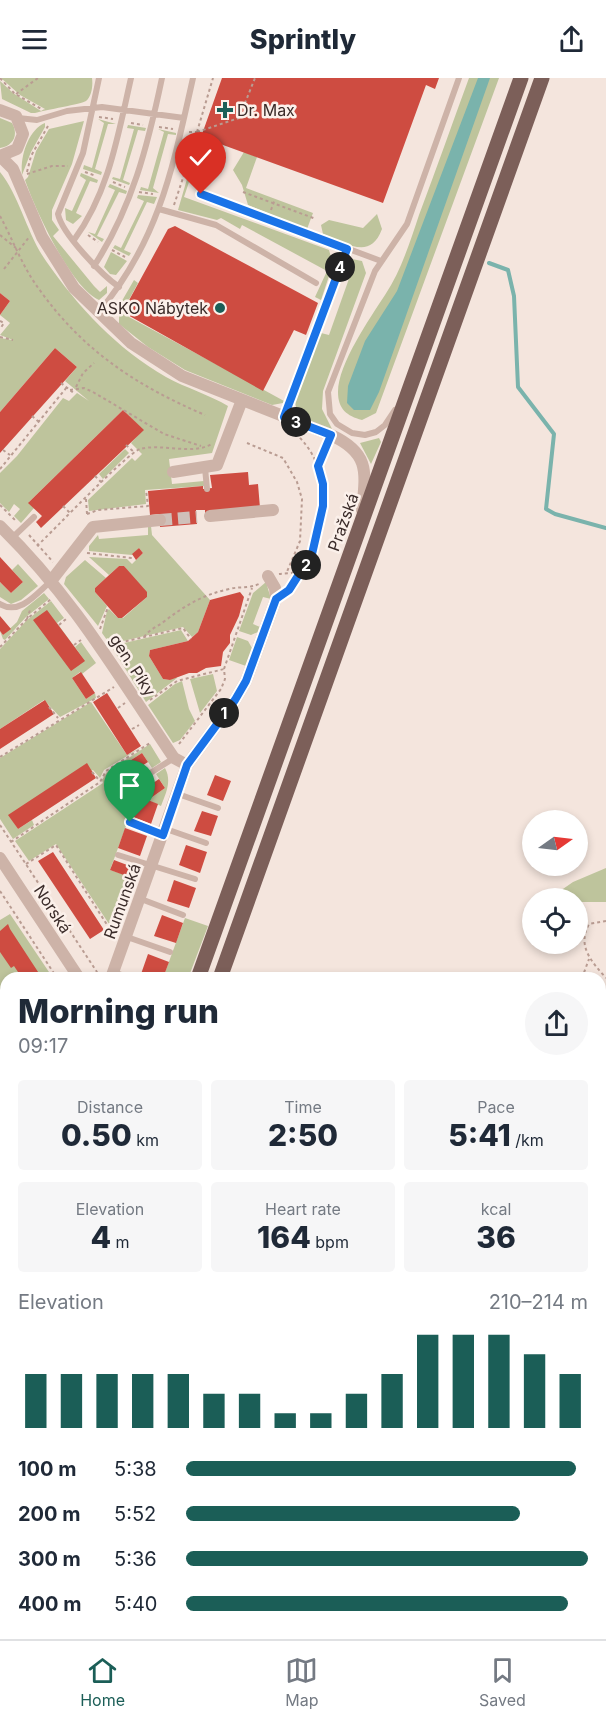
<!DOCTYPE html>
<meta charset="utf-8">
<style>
:root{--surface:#fff;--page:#f6f6f7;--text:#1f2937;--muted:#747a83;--line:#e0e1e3;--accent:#1b5e57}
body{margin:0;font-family:Inter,sans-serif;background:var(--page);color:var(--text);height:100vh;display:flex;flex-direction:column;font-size:22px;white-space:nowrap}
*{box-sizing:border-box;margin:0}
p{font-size:20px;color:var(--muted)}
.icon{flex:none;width:33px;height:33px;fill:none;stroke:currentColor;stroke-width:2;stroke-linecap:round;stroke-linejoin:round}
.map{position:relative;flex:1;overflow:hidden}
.side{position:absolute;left:0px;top:894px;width:606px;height:668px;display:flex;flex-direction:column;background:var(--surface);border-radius:18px 18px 0 0;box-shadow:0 3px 9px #0003}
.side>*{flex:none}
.needle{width:39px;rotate:76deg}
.tools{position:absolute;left:522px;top:732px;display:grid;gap:12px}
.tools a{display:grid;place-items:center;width:66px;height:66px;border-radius:50%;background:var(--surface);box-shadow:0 3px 9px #0003;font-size:30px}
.pin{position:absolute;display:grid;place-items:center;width:51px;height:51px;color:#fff;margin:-62px -26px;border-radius:50% 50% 50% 0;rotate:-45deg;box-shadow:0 0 6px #0007}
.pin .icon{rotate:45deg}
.km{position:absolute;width:30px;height:30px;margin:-15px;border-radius:50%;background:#222;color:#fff;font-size:16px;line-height:30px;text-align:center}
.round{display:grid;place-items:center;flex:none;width:63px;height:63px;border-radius:32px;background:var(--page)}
.summary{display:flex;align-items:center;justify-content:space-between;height:102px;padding:0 18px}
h1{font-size:33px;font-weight:800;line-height:45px}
.metrics{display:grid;grid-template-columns:repeat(3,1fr);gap:9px;height:102px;padding:6px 18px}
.metrics div{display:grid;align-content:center;border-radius:6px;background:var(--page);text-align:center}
.metrics b{font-size:30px;font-weight:800}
.metrics small{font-size:16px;font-weight:400}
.metrics p{font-size:16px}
.chart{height:168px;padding:12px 18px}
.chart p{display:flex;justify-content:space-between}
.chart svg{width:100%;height:108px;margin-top:6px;stroke:var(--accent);stroke-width:6}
ul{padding:0 18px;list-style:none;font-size:20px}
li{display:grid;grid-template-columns:96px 72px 1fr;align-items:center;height:45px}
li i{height:15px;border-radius:8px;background:var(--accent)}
header{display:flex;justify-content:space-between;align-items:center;height:78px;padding:0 18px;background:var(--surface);font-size:27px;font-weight:800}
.menu{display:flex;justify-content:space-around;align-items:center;height:84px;border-top:2px solid var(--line);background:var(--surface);font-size:16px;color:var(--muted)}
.menu a{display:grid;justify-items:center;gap:3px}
.menu .on{color:var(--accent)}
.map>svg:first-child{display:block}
.green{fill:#bec49c}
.water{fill:#7ab3ac}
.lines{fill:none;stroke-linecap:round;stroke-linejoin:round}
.stream{stroke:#7ab3ac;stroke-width:4}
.building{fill:#ce4c41}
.minor-tunnel{stroke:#cfc0b9;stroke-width:12;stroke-dasharray:12 6;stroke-linecap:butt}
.path{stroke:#b99c92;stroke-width:2;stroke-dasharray:3 3;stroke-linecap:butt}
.service{stroke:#cdb3a8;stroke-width:6}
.minor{stroke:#cdb3a8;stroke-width:12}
.primary{stroke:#7c5f59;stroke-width:15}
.route-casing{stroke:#fff;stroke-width:12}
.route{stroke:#1a73e8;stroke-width:8}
.poi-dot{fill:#1b5e57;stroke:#fbf0ea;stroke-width:2}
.labels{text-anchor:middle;stroke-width:5;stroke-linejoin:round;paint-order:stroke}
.poi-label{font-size:16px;fill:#3a2b29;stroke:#fbf0ea;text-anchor:start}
.street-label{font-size:16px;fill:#3a2b29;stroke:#fbf0ea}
</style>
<header><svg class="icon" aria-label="menu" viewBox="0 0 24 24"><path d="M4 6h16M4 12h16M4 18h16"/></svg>Sprintly<svg class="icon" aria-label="share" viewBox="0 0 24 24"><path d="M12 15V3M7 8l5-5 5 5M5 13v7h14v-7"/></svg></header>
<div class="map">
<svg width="606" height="1561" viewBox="0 0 606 1561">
<rect width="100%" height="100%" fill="#f4e5dd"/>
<!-- green -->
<path class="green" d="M1 0H92C93 7 92 18 86 23 82 26 45 32 35 35H31L2 21 0 3 13 15 41 33 45 31 20 17Z
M469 0H499L376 335 362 342C347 338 338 331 338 314 338 286 370 240 385 217 401 193 410 164 419 137 436 92 452 46 469 0Z
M0 40 12 45C19 57 13 68 0 70Z
M98 41 116 46H108L95 91 102 94 101 97 83 91 84 87 92 90 104 45Z
M84 43 72 86 52 132V142L59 152 53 158 94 208 100 214 107 208V215L99 222C71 210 35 131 25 102L28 99 36 73 49 51Z
M45 45V49L31 74 22 97C20 79 28 52 45 45Z
M128 47 146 50 145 53 138 52 123 102 130 105 129 107 112 101 113 99 120 101 134 51 127 50Z
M158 51 176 55V57L168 56 153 110 159 115 140 112 141 109 148 111 164 54Z
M244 74 257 79 246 110 313 135 307 151 248 127 242 107 233 92Z
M191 87 194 89 184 119 329 172 333 186 321 222 315 219 327 193 242 147 240 151 221 140 217 142 178 132Z
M0 94C19 117 27 156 46 183 78 229 117 271 166 299 186 310 210 317 228 328L212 375 169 381 172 406 204 403V408L145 412 146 426 89 433 88 422 132 380 135 383 142 376 131 365 143 352 123 332 29 424 34 430 21 445 14 438 20 431 14 426 9 434 0 425V395L17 378 63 320 69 323 77 315 89 323 65 303 77 289 55 270 0 334V260L13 262 0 257 10 245 0 237 10 223 0 215Z
M81 95 98 102 97 105 90 103 76 135 82 138 73 146 66 142 65 130 72 133 86 102 80 98Z
M110 106 127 113 126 116 119 114 97 158 104 161 102 164 88 154 95 156 115 112 108 109Z
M138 117 157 119 154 126 147 124 124 172 131 175 129 178 113 170 115 167 121 170 144 123 137 120Z
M377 136 382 151C370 183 347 165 323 156L321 147 329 142 363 150Z
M111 174 127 183 116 197 110 196 104 189Z
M352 181 362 183 366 195 323 313 322 331 332 351 298 338 295 324 321 255 329 257 351 195 343 192 346 185Z
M134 202 138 205 125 229 129 239 264 312 284 323 283 325 272 327 185 292 148 269 119 246V228Z
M379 360 381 364 371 386 360 365Z
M125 371 129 375 103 401 99 396Z
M148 448H151L152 457 210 522 198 554 192 559 183 549 123 563 117 555 107 562 102 555 107 533 109 531 118 540H123L147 519 124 488H119L109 497 89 479 127 481 132 486 143 475 139 470 132 477 89 473V468L98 457 99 461 148 457Z
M85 482 106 500 95 510V514L107 528 98 548 64 506 66 499Z
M18 486 38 508 21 522 11 526 0 519V504L11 515 23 504 12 492Z
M266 504 271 521 263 519 253 546 260 549 258 554 251 557 239 553 253 515Z
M44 515 49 521 26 539 5 562 3 561 0 553 3 557 17 544 22 533Z
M51 523 64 540 57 545 85 583 75 569 81 564 96 585 82 596 80 594 72 600 86 621 95 615 96 620 60 639 44 622 0 651V571L27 542Z
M181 552 188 563 150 572 149 578 163 601 170 602 176 598 177 600 146 624 111 568Z
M237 559 248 563 252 570 246 588 229 582Z
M213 596 217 613 200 635 190 601Z
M182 603 189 631 195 643 180 662 173 665 148 627 175 606Z
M91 624 127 677 142 669 104 692 100 700 93 692 9 737 18 751 32 742 34 747 13 761 0 741V680Z
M150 666 161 684 152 690 142 675 111 695 133 729 110 792 132 799 135 790 139 791 115 855 56 766 29 783 15 763 103 705 102 702 107 694Z
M165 690C172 703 166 715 161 728L148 722 165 710 156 696Z
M606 790V824H578V820L559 818 560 813 573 804Z
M10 836 53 900H6V962L0 964V842Z
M185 840 208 848 189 898 163 900Z
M6 984V1079L0 1082V986Z
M600 1031 606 1034V1125L600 1137Z
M58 1556H66L67 1561H0V1557L55 1558Z
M197 1556H376L374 1561H193Z"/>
<!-- water -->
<path class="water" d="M478 0H490L379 314 370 332H354L347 325 348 308 365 263 397 213Z"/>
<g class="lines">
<!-- stream -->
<path class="stream" d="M489 185 508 192 514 218 518 309 554 356 546 431 555 436 606 450"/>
</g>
<!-- building -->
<path class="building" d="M222 0H439L435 11 426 7 383 125 201 59Z
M175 148 318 225 306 257 294 252 263 313 126 236 127 226 168 151Z
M0 215 10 223 0 237Z
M55 270 77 289 0 375V334Z
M123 332 144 352 41 450 36 444 42 438 28 425Z
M248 394 249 407 258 406 260 430 205 435V432H196L197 446 160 449 159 436 150 437 148 413 203 408V411L212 410 210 397Z
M139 470 143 475 136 482 132 476Z
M0 479 23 504 11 515 0 504Z
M119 488H124L147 514V519L122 540H118L95 514V510Z
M240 514 244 519 239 538 230 557V565L223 574 221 588 206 590 197 595H189L170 602 163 601 149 578 150 572 188 563 198 554 210 522Z
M47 532 85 583 71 593 33 542Z
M0 538 11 551 3 557 0 553Z
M81 594 95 615 86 621 72 600Z
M107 615 141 668 127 677 93 624Z
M45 622 54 636 0 671V651Z
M142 675 148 684 117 704 111 695Z
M87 685 96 700 18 751 8 737Z
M215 697 231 703 223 723 207 717Z
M159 701 165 710 148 722 158 726 151 746 130 738 133 729 128 722Z
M202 733 218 738 211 758 194 753Z
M125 750 147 758 140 778 118 770Z
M186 767 207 774 200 795 179 787Z
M53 774 104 852 90 861 38 783Z
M114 782 135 790 132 800 110 792Z
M174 802 196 810 189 830 167 823Z
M162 837 183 845 176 865 154 858Z
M8 846 10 851 42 900H22L14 888 11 890 0 874V853Z
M148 876 169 884 163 900 141 896Z
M6 984V1004L0 1006V986Z
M6 1047V1069L0 1072V1050Z
M606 1169V1214L604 1218 600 1216V1181Z
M600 1287 606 1294V1319L600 1312Z
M6 1307V1319L0 1320V1308Z
M6 1333V1405L1 1430 0 1334Z
M600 1402 606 1409V1431L600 1436Z
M600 1499 606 1506V1517L603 1519 605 1522 600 1527Z
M606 1534V1541L603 1544 606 1548V1561H586L581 1556H600V1539Z"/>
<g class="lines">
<!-- minor-tunnel -->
<path class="minor-tunnel" d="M160 442 197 439"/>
<!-- path -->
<path class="path" d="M0 0 14 15 43 32
M16 16 38 0
M99 39 113 41
M131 45 143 47
M159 49 173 51
M189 54H197L194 63
M197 54 239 40 255 0
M197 54 213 0
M27 94 31 78 48 48
M85 94 96 98
M27 96 52 88H68
M113 104 125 109
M139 114 153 116
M243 114 316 141
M174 127 189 82
M271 132 275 121
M0 138C13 162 23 190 39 211 83 273 137 308 205 337
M0 157 16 170
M88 157 98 164
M112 172 125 179
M4 191 30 158
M117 235 119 223
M0 243 4 245 0 251
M0 259 13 262
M61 305 75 316
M76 309 83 295 94 285
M70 312 84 310 93 314 164 356 201 368
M32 338 39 344
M247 365 283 380 297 404 302 421 300 463 286 496
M126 367 134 374
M3 372 10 377
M318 388 327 368
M0 391 67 309
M95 398 101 404
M86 421 87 436
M0 427 17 444
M63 428 70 435
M87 436 98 432 148 428 146 412
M29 457 53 484
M37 468C53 453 127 375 140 371 162 365 194 378 213 365
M87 475 132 480
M279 496C286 495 295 496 302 491 312 484 314 470 316 458 325 420 327 385 296 356
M286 515 300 492
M27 541 30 532
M59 547 66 541
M100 551 108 529
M144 559C149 552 156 549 162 545 184 528 202 517 229 511 241 508 250 511 261 505
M114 566 183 550 191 561
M74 567 81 562
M0 569 27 541 51 521
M150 622 177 603 224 591
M49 629 58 640
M118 630 125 625
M132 651 139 647
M179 666 221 611 225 601 224 591 252 510
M0 679 114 609
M92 694 99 702
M0 747 97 894 100 892
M11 764 100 704 106 693 150 665
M26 786 56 767 113 856
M0 813 57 900
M606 843 589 846C577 868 591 883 606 900
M582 900 589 881
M600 1071 606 1074
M0 1146 6 1144
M600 1219 606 1221"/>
<!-- service -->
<path class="service" d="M99 0 83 75 58 136C62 156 102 197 119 209
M18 40 37 42 67 33 102 29 184 40
M179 69 203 77 208 83 201 116 381 183
M159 131 216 147 316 205
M74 162C109 114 118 57 131 0
M94 188C132 130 148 67 162 0
M98 235C159 163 173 89 193 0
M395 332 385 347 376 354 365 357 352 355 337 346 330 336 328 314 375 193 407 146 459 0
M284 339 347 171
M205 390 207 411
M12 460 34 439
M0 526C20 538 37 515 51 503
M125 711 174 680
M178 716 218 730
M130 744 163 757
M166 751 206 765
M118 777 195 801
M141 821 183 837
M127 859 170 874
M114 894 129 900
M0 1185 6 1184"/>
<!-- minor -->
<path class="minor" d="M0 32 16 38 23 56 17 71 0 78
M0 78 13 91 42 159 74 210 131 265 182 298 331 357C370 375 366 394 362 432
M173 394 217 387 242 322
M210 438 273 432
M0 448C74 520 117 596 174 680L187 687
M51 503 93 449 160 442
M0 780 79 900
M111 900 187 687 235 622 246 603 276 521 275 510 268 498
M0 975 6 972
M0 1091 6 1088
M600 1131 606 1119
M600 1345 606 1352
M600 1471 606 1466
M0 1547H6
M171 1561V1556"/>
<!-- primary -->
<path class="primary" d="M198 900 521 0
M220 900 542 0
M0 1107 6 1104
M0 1131 6 1128"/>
</g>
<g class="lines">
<defs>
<path id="route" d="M130 744 163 757 187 687 235 622 246 603 276 521 289 512 312 476 323 428V406L318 388 331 357 284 339 347 171 201 116"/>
</defs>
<!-- route casing -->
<use href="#route" class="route-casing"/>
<!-- route -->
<use href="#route" class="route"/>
</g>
<!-- markers -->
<g class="poi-dot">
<path d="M222 23h6v6h6v6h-6v6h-6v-6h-6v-6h6z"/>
<circle cx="220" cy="230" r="6"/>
</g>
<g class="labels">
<!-- poi labels -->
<g class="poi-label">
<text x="237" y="38">Dr. Max</text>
<text x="208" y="236" text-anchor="end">ASKO Nábytek</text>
</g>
<!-- street labels -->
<g class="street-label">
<text transform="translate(343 444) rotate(-70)" y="6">Pražská</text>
<text transform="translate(133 587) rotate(57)" y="6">gen. Píky</text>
<text transform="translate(122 823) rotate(-70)" y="6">Rumunská</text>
<text transform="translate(53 831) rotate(57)" y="6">Norská</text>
</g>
</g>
</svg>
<div class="tools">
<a><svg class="needle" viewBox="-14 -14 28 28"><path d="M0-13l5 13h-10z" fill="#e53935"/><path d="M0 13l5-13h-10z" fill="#747a83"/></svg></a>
<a><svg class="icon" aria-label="locate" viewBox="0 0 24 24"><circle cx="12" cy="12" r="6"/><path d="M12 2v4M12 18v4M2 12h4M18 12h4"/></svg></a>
</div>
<div class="pin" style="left:130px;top:744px;background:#1e9e55"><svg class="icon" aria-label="arrive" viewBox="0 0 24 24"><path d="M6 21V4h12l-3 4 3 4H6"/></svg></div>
<div class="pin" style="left:201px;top:116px;background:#d93025"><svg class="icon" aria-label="check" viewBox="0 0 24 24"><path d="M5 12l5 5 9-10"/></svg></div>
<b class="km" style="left:224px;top:635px">1</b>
<b class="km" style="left:306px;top:487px">2</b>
<b class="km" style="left:296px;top:344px">3</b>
<b class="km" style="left:340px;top:189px">4</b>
<section class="side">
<div class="summary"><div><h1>Morning run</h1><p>09:17</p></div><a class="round"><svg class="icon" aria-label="share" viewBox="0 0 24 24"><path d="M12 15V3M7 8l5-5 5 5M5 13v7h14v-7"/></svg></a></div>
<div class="metrics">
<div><p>Distance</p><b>0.50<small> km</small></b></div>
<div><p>Time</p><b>2:50</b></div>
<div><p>Pace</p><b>5:41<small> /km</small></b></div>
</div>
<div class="metrics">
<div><p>Elevation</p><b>4<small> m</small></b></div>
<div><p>Heart rate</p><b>164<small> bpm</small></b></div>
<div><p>kcal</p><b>36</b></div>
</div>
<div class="chart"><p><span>Elevation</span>210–214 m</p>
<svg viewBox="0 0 160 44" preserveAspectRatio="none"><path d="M5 44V22M15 44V22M25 44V22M35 44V22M45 44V22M55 44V30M65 44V30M75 44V38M85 44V38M95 44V30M105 44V22M115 44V6M125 44V6M135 44V6M145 44V14M155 44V22"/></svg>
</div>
<ul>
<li><b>100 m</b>5:38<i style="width:97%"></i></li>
<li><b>200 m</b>5:52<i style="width:83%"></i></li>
<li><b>300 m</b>5:36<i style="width:100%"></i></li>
<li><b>400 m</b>5:40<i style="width:95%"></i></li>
</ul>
</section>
</div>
<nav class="menu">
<a class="on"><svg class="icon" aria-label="home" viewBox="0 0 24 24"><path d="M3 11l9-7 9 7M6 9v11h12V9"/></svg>Home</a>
<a><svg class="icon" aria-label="map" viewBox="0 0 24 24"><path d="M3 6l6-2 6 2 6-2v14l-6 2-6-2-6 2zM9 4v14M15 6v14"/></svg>Map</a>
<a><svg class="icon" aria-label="saved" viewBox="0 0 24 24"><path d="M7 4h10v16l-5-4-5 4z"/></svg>Saved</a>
</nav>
